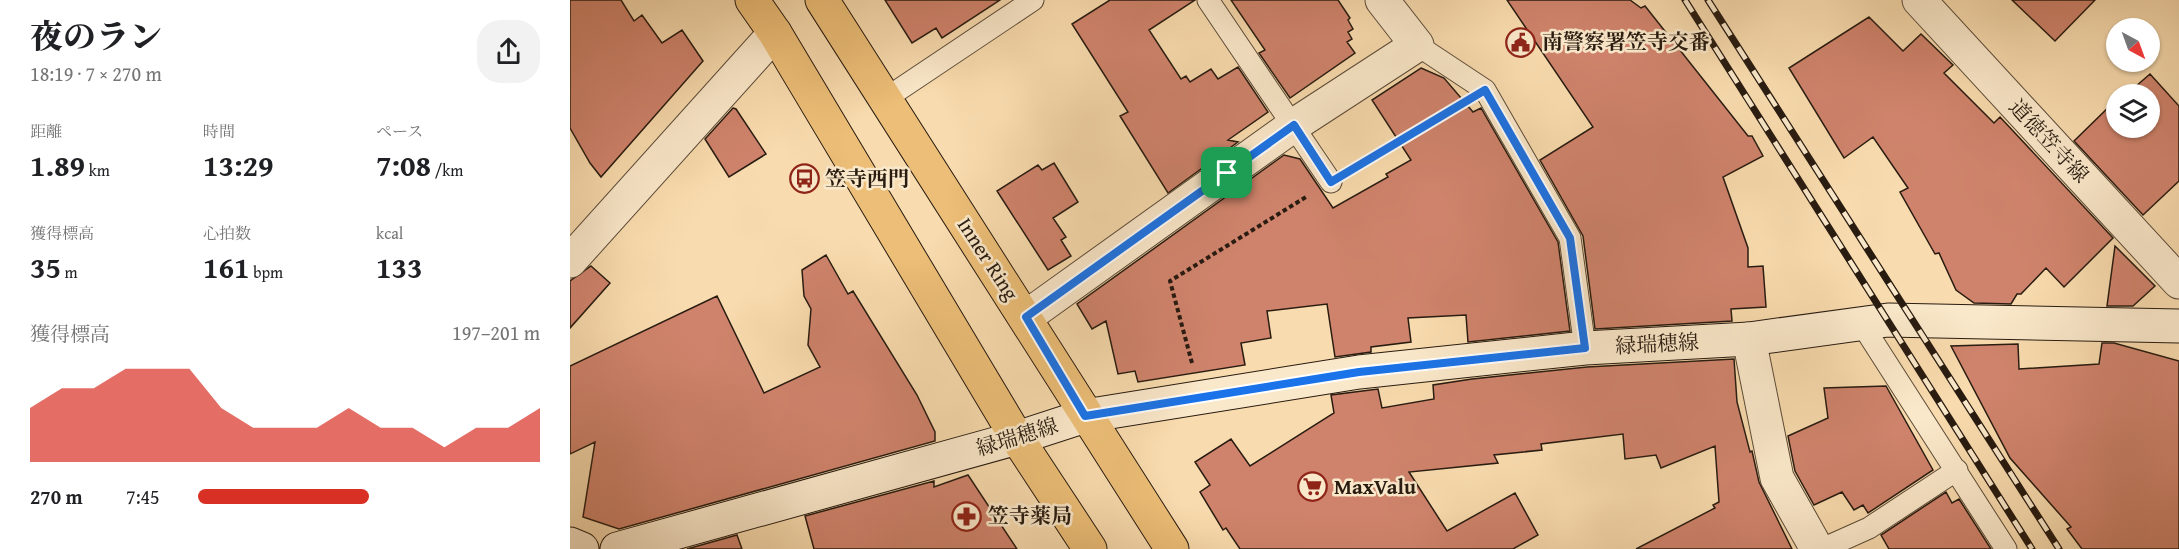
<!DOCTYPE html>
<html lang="ja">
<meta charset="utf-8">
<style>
:root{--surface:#fff;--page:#f2f2f2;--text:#202124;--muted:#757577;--accent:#d93025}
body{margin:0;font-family:"Gentium Book Plus","Noto Serif JP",serif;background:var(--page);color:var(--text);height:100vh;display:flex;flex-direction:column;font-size:22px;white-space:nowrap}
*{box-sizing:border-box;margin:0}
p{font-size:20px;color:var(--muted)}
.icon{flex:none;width:33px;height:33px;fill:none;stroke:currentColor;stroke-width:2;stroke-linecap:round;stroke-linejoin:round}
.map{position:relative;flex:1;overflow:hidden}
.sheet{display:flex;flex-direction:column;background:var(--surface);width:570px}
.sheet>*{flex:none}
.needle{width:39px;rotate:139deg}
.buttons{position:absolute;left:1536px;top:18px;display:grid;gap:12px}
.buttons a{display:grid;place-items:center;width:54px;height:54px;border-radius:50%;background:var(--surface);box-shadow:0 2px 4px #0004;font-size:30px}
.pin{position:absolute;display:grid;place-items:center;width:51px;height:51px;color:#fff;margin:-26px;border-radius:12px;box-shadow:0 3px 9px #0006}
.round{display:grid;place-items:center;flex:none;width:63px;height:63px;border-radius:24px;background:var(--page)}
.summary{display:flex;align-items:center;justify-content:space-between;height:102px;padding:0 30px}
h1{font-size:33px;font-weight:800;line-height:45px}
.stats{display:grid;grid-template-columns:repeat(3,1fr);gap:9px;height:102px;padding:6px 30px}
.stats div{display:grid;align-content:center}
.stats b{font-size:30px;font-weight:800}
.stats small{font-size:16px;font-weight:400}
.stats p{font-size:16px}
.chart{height:168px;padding:12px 30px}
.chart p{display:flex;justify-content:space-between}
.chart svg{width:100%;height:108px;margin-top:6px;fill:var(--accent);opacity:.7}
ul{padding:0 30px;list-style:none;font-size:20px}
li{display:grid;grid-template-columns:96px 72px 1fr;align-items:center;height:45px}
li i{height:15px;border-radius:8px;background:var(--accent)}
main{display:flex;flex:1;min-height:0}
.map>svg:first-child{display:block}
.building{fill:#cf836c;stroke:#281b10;stroke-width:1.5}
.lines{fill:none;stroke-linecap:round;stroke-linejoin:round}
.lane-casing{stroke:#5c4b38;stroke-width:23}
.street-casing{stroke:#5c4b38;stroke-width:35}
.secondary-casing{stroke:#281b10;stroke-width:35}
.primary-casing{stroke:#281b10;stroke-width:35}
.path{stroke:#281b10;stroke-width:4;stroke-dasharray:4.5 3;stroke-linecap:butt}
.lane{stroke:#fae8ca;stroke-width:21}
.street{stroke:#fae8ca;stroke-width:33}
.secondary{stroke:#fae8ca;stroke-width:33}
.primary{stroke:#ecbe77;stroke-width:33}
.rail-casing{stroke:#281b10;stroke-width:7}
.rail{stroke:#fae8ca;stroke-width:4.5;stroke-dasharray:14;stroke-linecap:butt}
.route-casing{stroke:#fff;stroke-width:12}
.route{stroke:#1a73e8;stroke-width:8}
.labels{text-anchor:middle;stroke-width:5;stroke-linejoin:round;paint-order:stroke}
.poi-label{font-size:21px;font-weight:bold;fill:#281b10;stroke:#fae8ca;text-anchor:start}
.street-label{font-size:21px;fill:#281b10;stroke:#fae8ca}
</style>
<main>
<section class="sheet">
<div class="summary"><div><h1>夜のラン</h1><p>18:19 · 7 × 270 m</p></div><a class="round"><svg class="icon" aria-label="share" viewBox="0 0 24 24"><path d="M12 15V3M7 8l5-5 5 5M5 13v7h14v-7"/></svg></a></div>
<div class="stats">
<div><p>距離</p><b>1.89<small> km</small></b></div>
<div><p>時間</p><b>13:29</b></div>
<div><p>ペース</p><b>7:08<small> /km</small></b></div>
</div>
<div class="stats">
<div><p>獲得標高</p><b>35<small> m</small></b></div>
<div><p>心拍数</p><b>161<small> bpm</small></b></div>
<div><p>kcal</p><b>133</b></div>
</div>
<div class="chart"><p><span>獲得標高</span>197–201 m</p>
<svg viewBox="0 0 160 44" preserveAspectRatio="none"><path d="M0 44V22L10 14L20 14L30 6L40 6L50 6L60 22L70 30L80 30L90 30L100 22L110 30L120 30L130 38L140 30L150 30L160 22V44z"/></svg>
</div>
<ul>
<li><b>270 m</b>7:45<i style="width:50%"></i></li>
</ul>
</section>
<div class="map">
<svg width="1609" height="549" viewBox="0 0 1609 549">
<rect width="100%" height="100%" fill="#f8dbae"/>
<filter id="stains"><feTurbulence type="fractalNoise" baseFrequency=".00333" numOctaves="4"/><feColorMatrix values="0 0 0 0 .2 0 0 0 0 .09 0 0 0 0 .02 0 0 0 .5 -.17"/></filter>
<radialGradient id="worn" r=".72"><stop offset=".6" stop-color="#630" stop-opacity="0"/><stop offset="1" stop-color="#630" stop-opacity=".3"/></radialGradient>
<!-- building -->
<path class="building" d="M0 0H51L64 21 72 15 92 43 112 30 133 61 31 177 20 163 0 128Z
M315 0H430L372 38 366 28 342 43Z
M540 0H625L579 30 611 79 616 76 620 82 641 69 648 79 668 67 698 112 658 140 668 142 598 193 550 116 558 112 502 24Z
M661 0H768L780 18 778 20 783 29 778 32 782 39 777 42 785 53 720 98 689 53 695 50Z
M937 0H1060L1071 8 1075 6 1178 136H1182L1193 156 1153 177 1178 248V267L1193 266 1196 307 1161 309 1162 321 1025 329 1013 236 970 160 1023 127Z
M1442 0H1525L1485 41Z
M1299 17 1333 51 1351 34 1383 65 1374 73 1424 123 1430 117 1543 238 1494 287 1476 268 1451 294H1447L1441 304 1404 303 1386 290 1369 253 1365 254 1330 192 1338 188 1303 137 1274 158 1219 68Z
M851 68 874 78 903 112 911 108 988 242 1000 331 898 342 896 315 838 318 841 342 801 347V352L765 357 757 304 697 311 701 338 671 343 675 365 568 382 565 371 548 374 536 321 522 329 507 304 714 155 730 159 763 208 818 177 816 174 841 160 802 100Z
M1580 74 1609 106V181L1573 215 1504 141 1545 101 1546 128H1580V94H1557Z
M163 108 166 109 196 154 159 177 135 139Z
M484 163 508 202 483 218 496 237 491 240 501 256 478 270 427 191 468 165 472 170Z
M1545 246 1585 286 1563 306H1537Z
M256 255 278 294 283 291 347 395 365 432V441L49 529 13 517 25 442 0 454V366L147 296 194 393 250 367 238 345 241 309 234 296 232 270Z
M21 266 40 283 0 328V281Z
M1532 343H1544L1609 361V549H1512L1497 529 1501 527 1440 458 1381 346 1448 344 1449 369 1529 364Z
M1164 359 1167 402 1180 452 1182 451 1189 482 1222 549H1066L1145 508 1143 505 1149 502 1145 446 1091 468 1086 455 1055 459 1053 434 971 444 972 450 924 455 928 463 839 472 877 531 945 493 968 535 943 549H670L656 528 653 530 630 492 640 485 625 462 661 439 680 466 764 413 761 395 808 389 812 408 864 399 863 385 902 379 1017 367Z
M1316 386 1363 470 1298 513 1293 505 1284 510 1272 492 1244 505 1225 471 1218 436 1258 418 1254 388Z
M398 475 447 549H244L235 516 364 481V487Z
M1376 492 1382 503 1389 499 1421 549H1319L1311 535Z
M167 535 172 549H117Z"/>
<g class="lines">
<defs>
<path id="lane" d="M638 0 761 182
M847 45 915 90 1000 238 1015 348
M315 99 463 0
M1291 323 1436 549
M1252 549 1299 528 1387 470"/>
<path id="street" d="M1349 0 1609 282
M0 261 205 33
M456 317 724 125 847 45 812 0
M1179 339 1207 478 1247 549"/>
<path id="secondary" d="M0 544 12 549
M47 549 447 438 515 416 789 372 1015 348 1179 339 1318 320 1609 326"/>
<path id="primary" d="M182 0 205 33 447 438 520 549
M252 0 602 549"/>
</defs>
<!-- lane casing -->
<use href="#lane" class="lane-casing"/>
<!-- street casing -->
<use href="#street" class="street-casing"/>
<!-- secondary casing -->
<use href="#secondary" class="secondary-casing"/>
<!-- primary casing -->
<use href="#primary" class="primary-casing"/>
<!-- path -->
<path class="path" d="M786 167 888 106
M622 363 600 281 736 197"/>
<!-- lane -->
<use href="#lane" class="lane"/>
<!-- street -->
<use href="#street" class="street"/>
<!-- secondary -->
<use href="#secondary" class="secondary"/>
<!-- primary -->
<use href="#primary" class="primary"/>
<defs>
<path id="rail" d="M1115 0 1462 549
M1138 0 1489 549"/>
</defs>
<!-- rail casing -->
<use href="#rail" class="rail-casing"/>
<!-- rail -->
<use href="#rail" class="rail"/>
</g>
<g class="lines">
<defs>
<path id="route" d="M915 90 1000 238 1015 348 789 372 515 416 456 317 724 125 761 182Z"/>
</defs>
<!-- route casing -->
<use href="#route" class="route-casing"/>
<!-- route -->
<use href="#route" class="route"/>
</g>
<!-- icons -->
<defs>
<symbol id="civic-ring" viewBox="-11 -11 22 22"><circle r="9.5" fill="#fae8ca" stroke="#8f2418" stroke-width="1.5"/><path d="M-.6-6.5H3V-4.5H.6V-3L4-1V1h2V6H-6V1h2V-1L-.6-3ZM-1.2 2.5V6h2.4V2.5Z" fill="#8f2418"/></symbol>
<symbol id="bus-ring" viewBox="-11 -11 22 22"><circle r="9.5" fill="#fae8ca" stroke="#8f2418" stroke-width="1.5"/><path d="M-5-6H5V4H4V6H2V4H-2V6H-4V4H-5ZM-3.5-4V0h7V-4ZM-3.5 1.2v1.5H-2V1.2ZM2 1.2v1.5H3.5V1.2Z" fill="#8f2418"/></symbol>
<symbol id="supermarket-ring" viewBox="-11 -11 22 22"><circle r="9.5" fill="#fae8ca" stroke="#8f2418" stroke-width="1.5"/><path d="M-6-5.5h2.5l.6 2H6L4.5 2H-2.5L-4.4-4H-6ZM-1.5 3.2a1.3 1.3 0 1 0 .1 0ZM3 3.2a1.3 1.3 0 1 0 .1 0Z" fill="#8f2418"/></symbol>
<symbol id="pharmacy-ring" viewBox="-11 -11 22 22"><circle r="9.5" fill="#fae8ca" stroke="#8f2418" stroke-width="1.5"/><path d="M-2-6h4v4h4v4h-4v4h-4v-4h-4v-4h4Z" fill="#8f2418"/></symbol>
</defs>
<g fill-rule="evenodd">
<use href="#civic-ring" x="934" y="26" width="33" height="33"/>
<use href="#bus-ring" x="218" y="162" width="33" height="33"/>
<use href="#supermarket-ring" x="726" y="470" width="33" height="33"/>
<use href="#pharmacy-ring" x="380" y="500" width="33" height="33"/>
</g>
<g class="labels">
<!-- poi labels -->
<g class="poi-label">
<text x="972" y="49">南警察署笠寺交番</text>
<text x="255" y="186">笠寺西門</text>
<text x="764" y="494">MaxValu</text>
<text x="418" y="523">笠寺薬局</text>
</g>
<!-- street labels -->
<g class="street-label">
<text transform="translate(1479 141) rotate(47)" y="7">道徳笠寺線</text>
<text transform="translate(418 259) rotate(57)" y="7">Inner Ring</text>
<text transform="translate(1087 344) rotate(-3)" y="7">緑瑞穂線</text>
<text transform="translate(447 437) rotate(-17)" y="7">緑瑞穂線</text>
</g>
</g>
<rect width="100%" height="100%" filter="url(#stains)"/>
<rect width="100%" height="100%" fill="url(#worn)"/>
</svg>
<div class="buttons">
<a><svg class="needle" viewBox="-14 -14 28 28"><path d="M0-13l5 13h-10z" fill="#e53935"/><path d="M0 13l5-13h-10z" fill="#757577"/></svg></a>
<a><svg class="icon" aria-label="layers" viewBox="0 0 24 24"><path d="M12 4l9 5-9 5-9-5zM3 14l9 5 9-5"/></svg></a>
</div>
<div class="pin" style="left:657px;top:173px;background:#1e9e55"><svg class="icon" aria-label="arrive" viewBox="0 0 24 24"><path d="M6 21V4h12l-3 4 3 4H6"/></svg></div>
</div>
</main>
